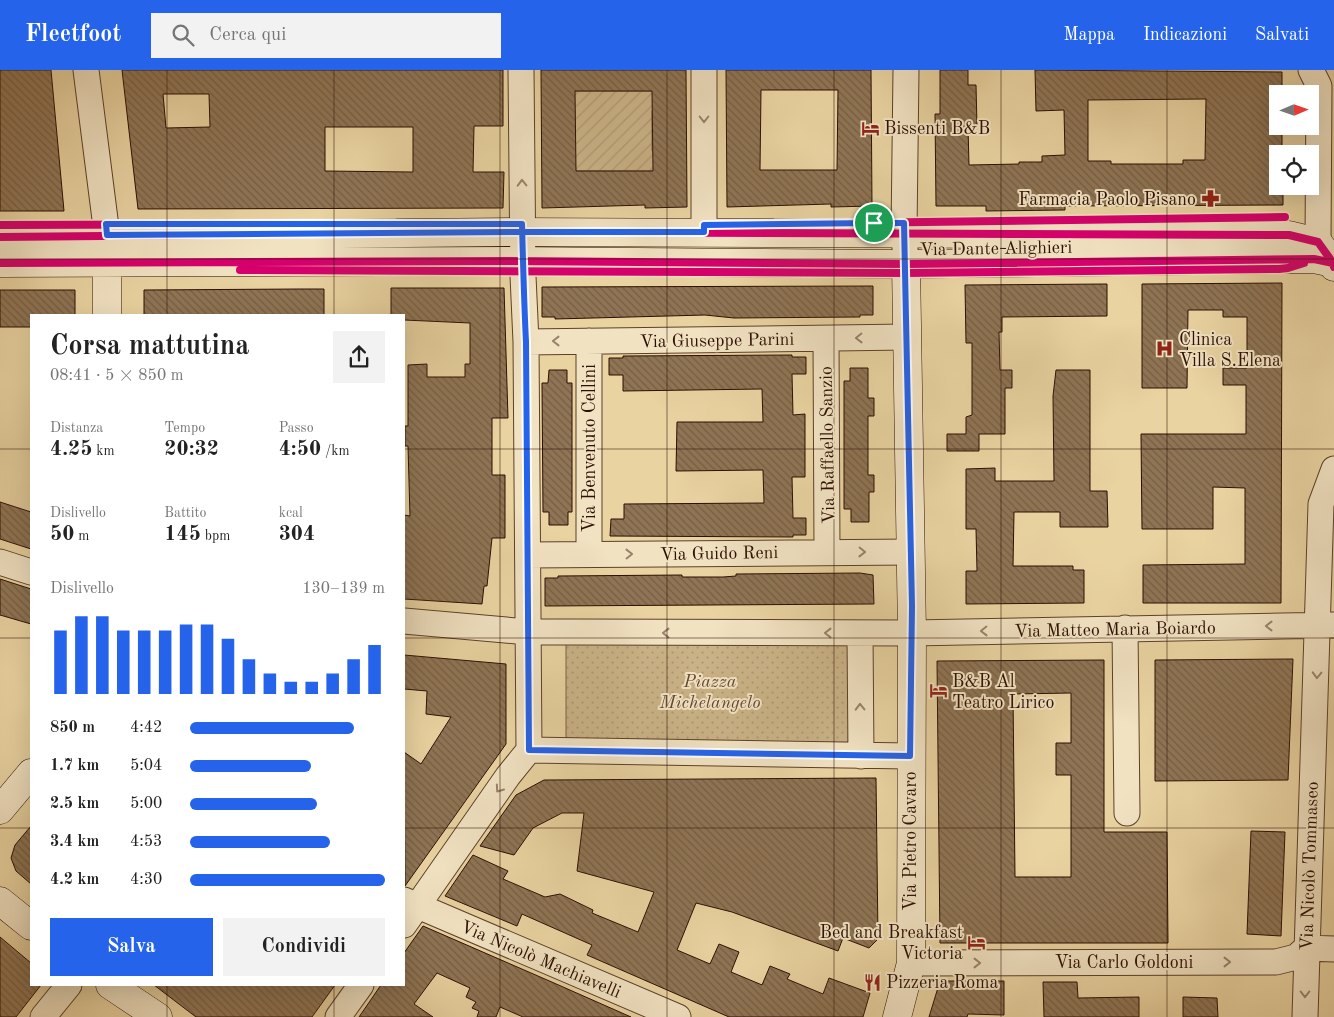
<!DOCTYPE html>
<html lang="it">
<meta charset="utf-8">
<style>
:root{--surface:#fff;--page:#f2f2f2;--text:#222;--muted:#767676;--accent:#2563eb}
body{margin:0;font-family:"Old Standard TT",serif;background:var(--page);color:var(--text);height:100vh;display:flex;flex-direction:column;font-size:19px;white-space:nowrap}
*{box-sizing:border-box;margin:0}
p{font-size:16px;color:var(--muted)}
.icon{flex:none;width:28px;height:28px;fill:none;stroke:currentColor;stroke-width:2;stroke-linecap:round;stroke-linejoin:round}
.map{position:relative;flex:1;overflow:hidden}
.side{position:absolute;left:30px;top:244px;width:375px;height:672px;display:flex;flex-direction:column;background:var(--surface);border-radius:0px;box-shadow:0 5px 20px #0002}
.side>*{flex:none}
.needle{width:32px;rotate:88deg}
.controls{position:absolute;left:1269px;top:15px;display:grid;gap:10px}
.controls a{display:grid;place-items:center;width:50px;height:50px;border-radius:0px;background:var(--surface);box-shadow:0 5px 20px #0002;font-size:25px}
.pin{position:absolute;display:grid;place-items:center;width:42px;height:42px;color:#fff;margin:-21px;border:2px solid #fff;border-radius:50%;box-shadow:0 1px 5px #0007}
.round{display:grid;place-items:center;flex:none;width:52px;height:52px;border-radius:0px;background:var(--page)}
.summary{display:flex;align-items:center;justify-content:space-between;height:85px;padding:0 20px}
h1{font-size:28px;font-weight:800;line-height:38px}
.metrics{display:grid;grid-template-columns:repeat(3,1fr);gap:8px;height:85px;padding:5px 20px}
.metrics div{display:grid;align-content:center}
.metrics b{font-size:21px;font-weight:800}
.metrics small{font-size:14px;font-weight:400}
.metrics p{font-size:14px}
.chart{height:140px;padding:10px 20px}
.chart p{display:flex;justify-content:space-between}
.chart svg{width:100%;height:90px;margin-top:5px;stroke:var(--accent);stroke-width:6}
.primary-button{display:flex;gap:10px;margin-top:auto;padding:10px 20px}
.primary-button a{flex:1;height:58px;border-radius:0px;background:var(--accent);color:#fff;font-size:20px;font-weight:800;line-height:58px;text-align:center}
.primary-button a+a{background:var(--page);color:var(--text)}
ul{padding:0 20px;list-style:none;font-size:16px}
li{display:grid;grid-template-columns:80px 60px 1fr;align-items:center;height:38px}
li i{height:12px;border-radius:6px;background:var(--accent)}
header{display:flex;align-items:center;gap:30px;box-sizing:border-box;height:70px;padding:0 25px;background:var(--accent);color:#fff}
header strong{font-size:24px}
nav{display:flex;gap:28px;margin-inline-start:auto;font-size:18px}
.search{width:350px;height:45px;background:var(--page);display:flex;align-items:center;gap:12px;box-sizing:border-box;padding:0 18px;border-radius:0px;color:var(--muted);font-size:19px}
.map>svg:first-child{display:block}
.park{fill:url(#park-dots);stroke:#7b6044}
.garden{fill:url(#garden-furrows);stroke:#7b6044}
.building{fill:url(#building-back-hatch);stroke:#2d0f03;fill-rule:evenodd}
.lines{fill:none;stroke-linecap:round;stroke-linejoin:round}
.street-casing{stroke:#5c402a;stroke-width:27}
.secondary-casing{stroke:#2d0f03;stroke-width:29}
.street{stroke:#f1e2c2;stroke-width:25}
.secondary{stroke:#f1e2c2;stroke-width:28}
.cycleway-casing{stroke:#f1e2c2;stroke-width:11}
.cycleway{stroke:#d6006c;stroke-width:8}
.oneway{stroke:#99836c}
.route-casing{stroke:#fff;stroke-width:10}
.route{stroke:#2563eb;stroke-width:6}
.grid{fill:none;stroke:#2d0f03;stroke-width:1;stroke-opacity:0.55}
.labels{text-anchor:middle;stroke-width:4;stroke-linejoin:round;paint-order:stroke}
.poi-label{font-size:18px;fill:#2d0f03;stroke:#f1e2c2;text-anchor:start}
.street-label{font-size:18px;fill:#2d0f03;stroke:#f1e2c2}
.park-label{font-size:18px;font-style:italic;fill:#644831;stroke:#f1e2c2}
</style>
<header>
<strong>Fleetfoot</strong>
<div class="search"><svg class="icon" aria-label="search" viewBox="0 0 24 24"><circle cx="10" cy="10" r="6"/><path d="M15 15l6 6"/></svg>Cerca qui</div>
<nav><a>Mappa</a><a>Indicazioni</a><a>Salvati</a></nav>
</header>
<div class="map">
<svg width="1334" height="947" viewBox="0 0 1334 947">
<defs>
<pattern id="park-dots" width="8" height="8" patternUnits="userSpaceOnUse" patternTransform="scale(1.25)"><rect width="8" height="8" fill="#c9b286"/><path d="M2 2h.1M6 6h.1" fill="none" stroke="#ad9872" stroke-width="1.8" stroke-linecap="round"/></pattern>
<pattern id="garden-furrows" width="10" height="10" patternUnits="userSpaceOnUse" patternTransform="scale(1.25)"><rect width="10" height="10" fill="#c9b286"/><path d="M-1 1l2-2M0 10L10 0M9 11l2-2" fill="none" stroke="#ad9872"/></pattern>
<pattern id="building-back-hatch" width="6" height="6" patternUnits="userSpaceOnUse" patternTransform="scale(1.25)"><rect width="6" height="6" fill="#8f7555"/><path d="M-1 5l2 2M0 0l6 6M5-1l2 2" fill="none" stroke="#755e44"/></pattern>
</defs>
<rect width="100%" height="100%" fill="#e9d3a1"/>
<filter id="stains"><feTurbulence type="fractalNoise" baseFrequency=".004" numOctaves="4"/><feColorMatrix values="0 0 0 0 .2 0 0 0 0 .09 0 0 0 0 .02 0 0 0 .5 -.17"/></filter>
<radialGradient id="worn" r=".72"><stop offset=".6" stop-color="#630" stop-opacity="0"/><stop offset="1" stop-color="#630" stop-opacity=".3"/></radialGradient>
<!-- park -->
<path class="park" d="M566 567H853V676H566Z"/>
<!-- garden -->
<path class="garden" d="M561 21H667L652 41V81L667 82V101H561Z"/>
<!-- building -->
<path class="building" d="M0 0H51L64 141H0Z
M122 0H503V56H474L473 102H504L503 138 138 139ZM163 24H209L210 57 166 58ZM325 57H413V102L325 101Z
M541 0H686L687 137 645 138V135L542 138ZM575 21H652L653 101H576Z
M726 0H871L872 136 831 137V134L727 137ZM761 20H838L837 100H760Z
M940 0H968V15H976L977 57H968L969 95 1019 94V92H1042V86L1065 85 1064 40 1036 41 1035 0 1282 2V24H1278V56H1282V84H1278V116H1283V135L1065 136V140L986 141V136H936L935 44H940ZM1206 29 1205 90H1183V94H1111V91H1088V30Z
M1282 213 1281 533H1143V495L1245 494V418L1213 417V459H1142L1141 364H1246V315H1223V298H1247V247H1223V240H1188L1187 318H1142V214Z
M1107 214V246L1002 247V262H999L1000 300H1012V318H1005V364H979V381H947V364H966V347L972 345V273H966L965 215Z
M873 216V245H860V247L734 248 705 245 555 249V247H542V217Z
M391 218H504L508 348H492V405H505V468H492L487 516H484L482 534 404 529V445L410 446 408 376H405V356H408V295L427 294V307H465V294H470V253L404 250V245H391Z
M301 219H324V245H144V220Z
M0 220H75V245H31V257H0Z
M792 285V287H806V304H792L793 345 805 344V407H792L793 448H806V465H793V467L610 466 611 449H624V434L764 433 763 400 676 401 677 352H763L762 319 623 321V305H609V288H623V286Z
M850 298H868V328H874V346H868V405H874V422H869V452H851V439H844V311H850Z
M549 300H567V313H572V442H568V455H549V442H543L542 313H548Z
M1056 300H1090V421H1107L1108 457H1060V442H1014L1013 496H1073V500H1084V533L966 534V501H977L976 459H966V399L995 398V411H1054L1053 326Z
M0 432 31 442V479L0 469Z
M860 503 873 505 874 534 545 536V508H558V506L682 505V507H723L736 506V504Z
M0 509 31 519V554L0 545Z
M404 585 506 594V674L405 816 404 682 421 694 451 647 426 644 427 621 404 619Z
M1293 589 1288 710 1155 711V590Z
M1104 590V762H1167L1168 873H940L937 591ZM1071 623V673H1056V705H1071V807H1015L1013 624Z
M876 708 878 869 869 878 843 868 838 881 732 842 696 833 677 880 710 894 719 874 739 882 731 902 762 915 770 896 790 904 787 909 823 924 829 908 870 923 863 947H729L587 885 592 875 522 844 517 856 445 826 473 785 508 801 503 809 545 827 560 824 593 840 592 843 638 862 654 822 577 801 584 743H562L533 758 514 785 480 776 516 725 544 710Z
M31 756V814L16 801 11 788 15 775Z
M1251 761 1285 762 1281 866 1247 864Z
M423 856 554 913 631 947H523L500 937 496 947H477L479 941 472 938 476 932 466 927 470 918 437 903 414 934 433 947H359L381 915H404V883Z
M0 867 31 893V915H41L16 947H0Z
M940 911H1004V945L968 944 967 947H929Z
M1043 912H1077L1078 928 1139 927V947H1044Z
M154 915H335L312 947H196Z
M1183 927 1217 928 1218 947H1183Z"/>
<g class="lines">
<defs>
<path id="street" d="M86 0 107 165V186
M521 0 523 206 526 272 529 680
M704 0V162
M1311 0 1319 16 1318 172
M906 194 904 163 906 0
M826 269 827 481
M589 271V484
M526 272 907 267
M528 485 911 482
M0 492 31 502
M404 551 528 562H575L912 563 1334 555
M1125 558 1127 743
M860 563 861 686
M529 680 910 686
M404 830 678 947
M404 855 508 706 529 680
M911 893 1276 892 1296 887 1306 878 1334 879
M43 947 69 915
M338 947 361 915
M1305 947 1321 434 1334 399"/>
<path id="secondary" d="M0 167 509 162 1289 165 1318 172 1333 193
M107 191V245
M0 193 509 191 906 194 1314 189 1333 193 1334 197
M0 740 31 703
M0 831 31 856
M110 915 158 947
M897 947 911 893 912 563 906 194"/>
</defs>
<!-- street casing -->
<use href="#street" class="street-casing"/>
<!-- secondary casing -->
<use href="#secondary" class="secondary-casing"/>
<!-- street -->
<use href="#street" class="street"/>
<!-- secondary -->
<use href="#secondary" class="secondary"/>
<defs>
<path id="cycleway" d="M775 154 1285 147
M0 155 395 154
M0 167 509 162 1289 165 1318 172 1333 193
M0 193 509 191 906 194 1314 189 1333 193 1334 197
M240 200 906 203 1279 199 1288 198 1304 193"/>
</defs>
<!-- cycleway casing -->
<use href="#cycleway" class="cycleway-casing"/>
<!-- cycleway -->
<use href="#cycleway" class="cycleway"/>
</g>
<!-- one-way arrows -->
<defs><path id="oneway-chevron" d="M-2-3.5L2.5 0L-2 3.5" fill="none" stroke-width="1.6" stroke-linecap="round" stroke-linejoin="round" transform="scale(1.25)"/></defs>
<g class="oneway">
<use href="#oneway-chevron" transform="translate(704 49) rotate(90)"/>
<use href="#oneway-chevron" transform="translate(522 113) rotate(-91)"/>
<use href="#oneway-chevron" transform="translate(859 268) rotate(179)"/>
<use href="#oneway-chevron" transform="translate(556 271) rotate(180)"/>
<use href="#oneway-chevron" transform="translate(862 482) rotate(1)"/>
<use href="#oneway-chevron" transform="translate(629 484) rotate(-1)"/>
<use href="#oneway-chevron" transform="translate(1269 556) rotate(180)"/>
<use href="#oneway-chevron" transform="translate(984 561) rotate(179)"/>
<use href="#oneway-chevron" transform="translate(666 563) rotate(-180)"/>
<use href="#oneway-chevron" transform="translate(828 563) rotate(-180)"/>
<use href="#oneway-chevron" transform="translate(1317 605) rotate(92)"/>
<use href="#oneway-chevron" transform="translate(860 637) rotate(-91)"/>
<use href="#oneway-chevron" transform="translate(499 719) rotate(125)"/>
<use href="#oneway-chevron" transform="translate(1227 892)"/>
<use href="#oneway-chevron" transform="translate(977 893)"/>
<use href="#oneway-chevron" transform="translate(1305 924) rotate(90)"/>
</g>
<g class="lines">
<defs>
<path id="route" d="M874 153 704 155V162H510L107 165 106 154H522C523 193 524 232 526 272L529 680 910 686 912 536 904 153H874"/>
</defs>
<!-- route casing -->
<use href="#route" class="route-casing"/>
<!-- route -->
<use href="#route" class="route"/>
</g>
<!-- grid -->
<path class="grid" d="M167 0V245M334 0V245M500 0V947M667 0V947M834 0V947M1001 0V947M1167 0V947M0 189H1334M0 379H31M404 379H1334M0 568H31M404 568H1334M0 758H31M404 758H1334M167 915V947M334 915V947"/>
<!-- icons -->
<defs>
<symbol id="hotel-bare" viewBox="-9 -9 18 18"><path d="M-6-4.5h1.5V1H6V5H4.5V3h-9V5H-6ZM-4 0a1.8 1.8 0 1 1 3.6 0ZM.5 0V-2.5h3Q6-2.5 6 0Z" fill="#8f2418" stroke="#f1e2c2" stroke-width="2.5" paint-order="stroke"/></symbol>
<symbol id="pharmacy-bare" viewBox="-9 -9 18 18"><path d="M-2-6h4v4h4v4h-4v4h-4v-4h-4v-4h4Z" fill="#8f2418" stroke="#f1e2c2" stroke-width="2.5" paint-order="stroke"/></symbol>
<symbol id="hospital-bare" viewBox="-9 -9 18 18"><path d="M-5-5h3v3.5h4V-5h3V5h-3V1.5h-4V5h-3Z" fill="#8f2418" stroke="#f1e2c2" stroke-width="2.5" paint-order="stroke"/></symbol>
<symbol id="restaurant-bare" viewBox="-9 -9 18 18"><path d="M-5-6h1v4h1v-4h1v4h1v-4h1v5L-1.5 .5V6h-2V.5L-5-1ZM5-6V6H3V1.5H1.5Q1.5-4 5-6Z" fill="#8f2418" stroke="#f1e2c2" stroke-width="2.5" paint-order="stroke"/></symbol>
</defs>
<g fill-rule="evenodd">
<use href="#hotel-bare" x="858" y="46" width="25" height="25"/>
<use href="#pharmacy-bare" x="1198" y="116" width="25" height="25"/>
<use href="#hospital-bare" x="1152" y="266" width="25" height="25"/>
<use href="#hotel-bare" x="926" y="608" width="25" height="25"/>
<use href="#hotel-bare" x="964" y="860" width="25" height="25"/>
<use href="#restaurant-bare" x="860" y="900" width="25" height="25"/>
</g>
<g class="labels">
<!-- poi labels -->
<g class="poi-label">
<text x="884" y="64">Bissenti B&amp;B</text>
<text x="1196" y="135" text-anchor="end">Farmacia Paolo Pisano</text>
<text x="1179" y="275">Clinica<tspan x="1179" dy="21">Villa S.Elena</tspan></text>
<text x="952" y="617">B&amp;B Al<tspan x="952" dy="21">Teatro Lirico</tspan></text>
<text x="963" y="868" text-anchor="end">Bed and Breakfast<tspan x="963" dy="21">Victoria</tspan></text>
<text x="886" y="918">Pizzeria Roma</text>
</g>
<!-- street labels -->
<g class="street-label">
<text transform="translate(996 178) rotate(-1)" y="6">Via Dante Alighieri</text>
<text transform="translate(717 270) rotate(-1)" y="6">Via Giuseppe Parini</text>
<text transform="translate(827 375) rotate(-91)" y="6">Via Raffaello Sanzio</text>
<text transform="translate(589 378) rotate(-90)" y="6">Via Benvenuto Cellini</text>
<text transform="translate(719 483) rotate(-1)" y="6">Via Guido Reni</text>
<text transform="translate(1115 559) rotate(-1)" y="6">Via Matteo Maria Boiardo</text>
<text transform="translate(910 771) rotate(-90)" y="6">Via Pietro Cavaro</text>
<text transform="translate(1309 796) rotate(-88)" y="6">Via Nicolò Tommaseo</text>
<text transform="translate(541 889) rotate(23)" y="6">Via Nicolò Machiavelli</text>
<text x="1124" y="898">Via Carlo Goldoni</text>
</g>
<!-- park labels -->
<g class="park-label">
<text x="710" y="617">Piazza<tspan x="710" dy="21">Michelangelo</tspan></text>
</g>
</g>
<rect width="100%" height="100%" filter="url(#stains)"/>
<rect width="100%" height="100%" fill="url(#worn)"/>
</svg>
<div class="controls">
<a><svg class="needle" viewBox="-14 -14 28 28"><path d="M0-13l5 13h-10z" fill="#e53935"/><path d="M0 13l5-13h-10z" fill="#767676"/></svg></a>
<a><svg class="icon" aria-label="locate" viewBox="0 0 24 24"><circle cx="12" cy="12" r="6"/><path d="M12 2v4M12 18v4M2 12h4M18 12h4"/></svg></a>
</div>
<div class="pin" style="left:874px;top:153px;background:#1e9e55"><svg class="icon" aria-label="arrive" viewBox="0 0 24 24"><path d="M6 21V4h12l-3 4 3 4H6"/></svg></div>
<section class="side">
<div class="summary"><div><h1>Corsa mattutina</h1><p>08:41 · 5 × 850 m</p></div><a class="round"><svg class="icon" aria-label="share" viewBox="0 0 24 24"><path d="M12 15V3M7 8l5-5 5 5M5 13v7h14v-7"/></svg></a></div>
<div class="metrics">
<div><p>Distanza</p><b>4.25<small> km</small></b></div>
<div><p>Tempo</p><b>20:32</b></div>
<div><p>Passo</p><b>4:50<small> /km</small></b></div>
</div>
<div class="metrics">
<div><p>Dislivello</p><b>50<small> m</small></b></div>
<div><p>Battito</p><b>145<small> bpm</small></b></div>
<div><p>kcal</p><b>304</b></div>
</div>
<div class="chart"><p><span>Dislivello</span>130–139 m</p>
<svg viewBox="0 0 160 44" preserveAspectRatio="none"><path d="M5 44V13M15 44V6M25 44V6M35 44V13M45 44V13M55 44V13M65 44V10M75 44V10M85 44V17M95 44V27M105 44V34M115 44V38M125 44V38M135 44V34M145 44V27M155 44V20"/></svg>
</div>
<ul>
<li><b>850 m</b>4:42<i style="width:84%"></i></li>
<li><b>1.7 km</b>5:04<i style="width:62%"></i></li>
<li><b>2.5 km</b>5:00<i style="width:65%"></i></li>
<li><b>3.4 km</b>4:53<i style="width:72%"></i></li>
<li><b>4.2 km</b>4:30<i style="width:100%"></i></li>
</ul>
<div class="primary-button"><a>Salva</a><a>Condividi</a></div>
</section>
</div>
